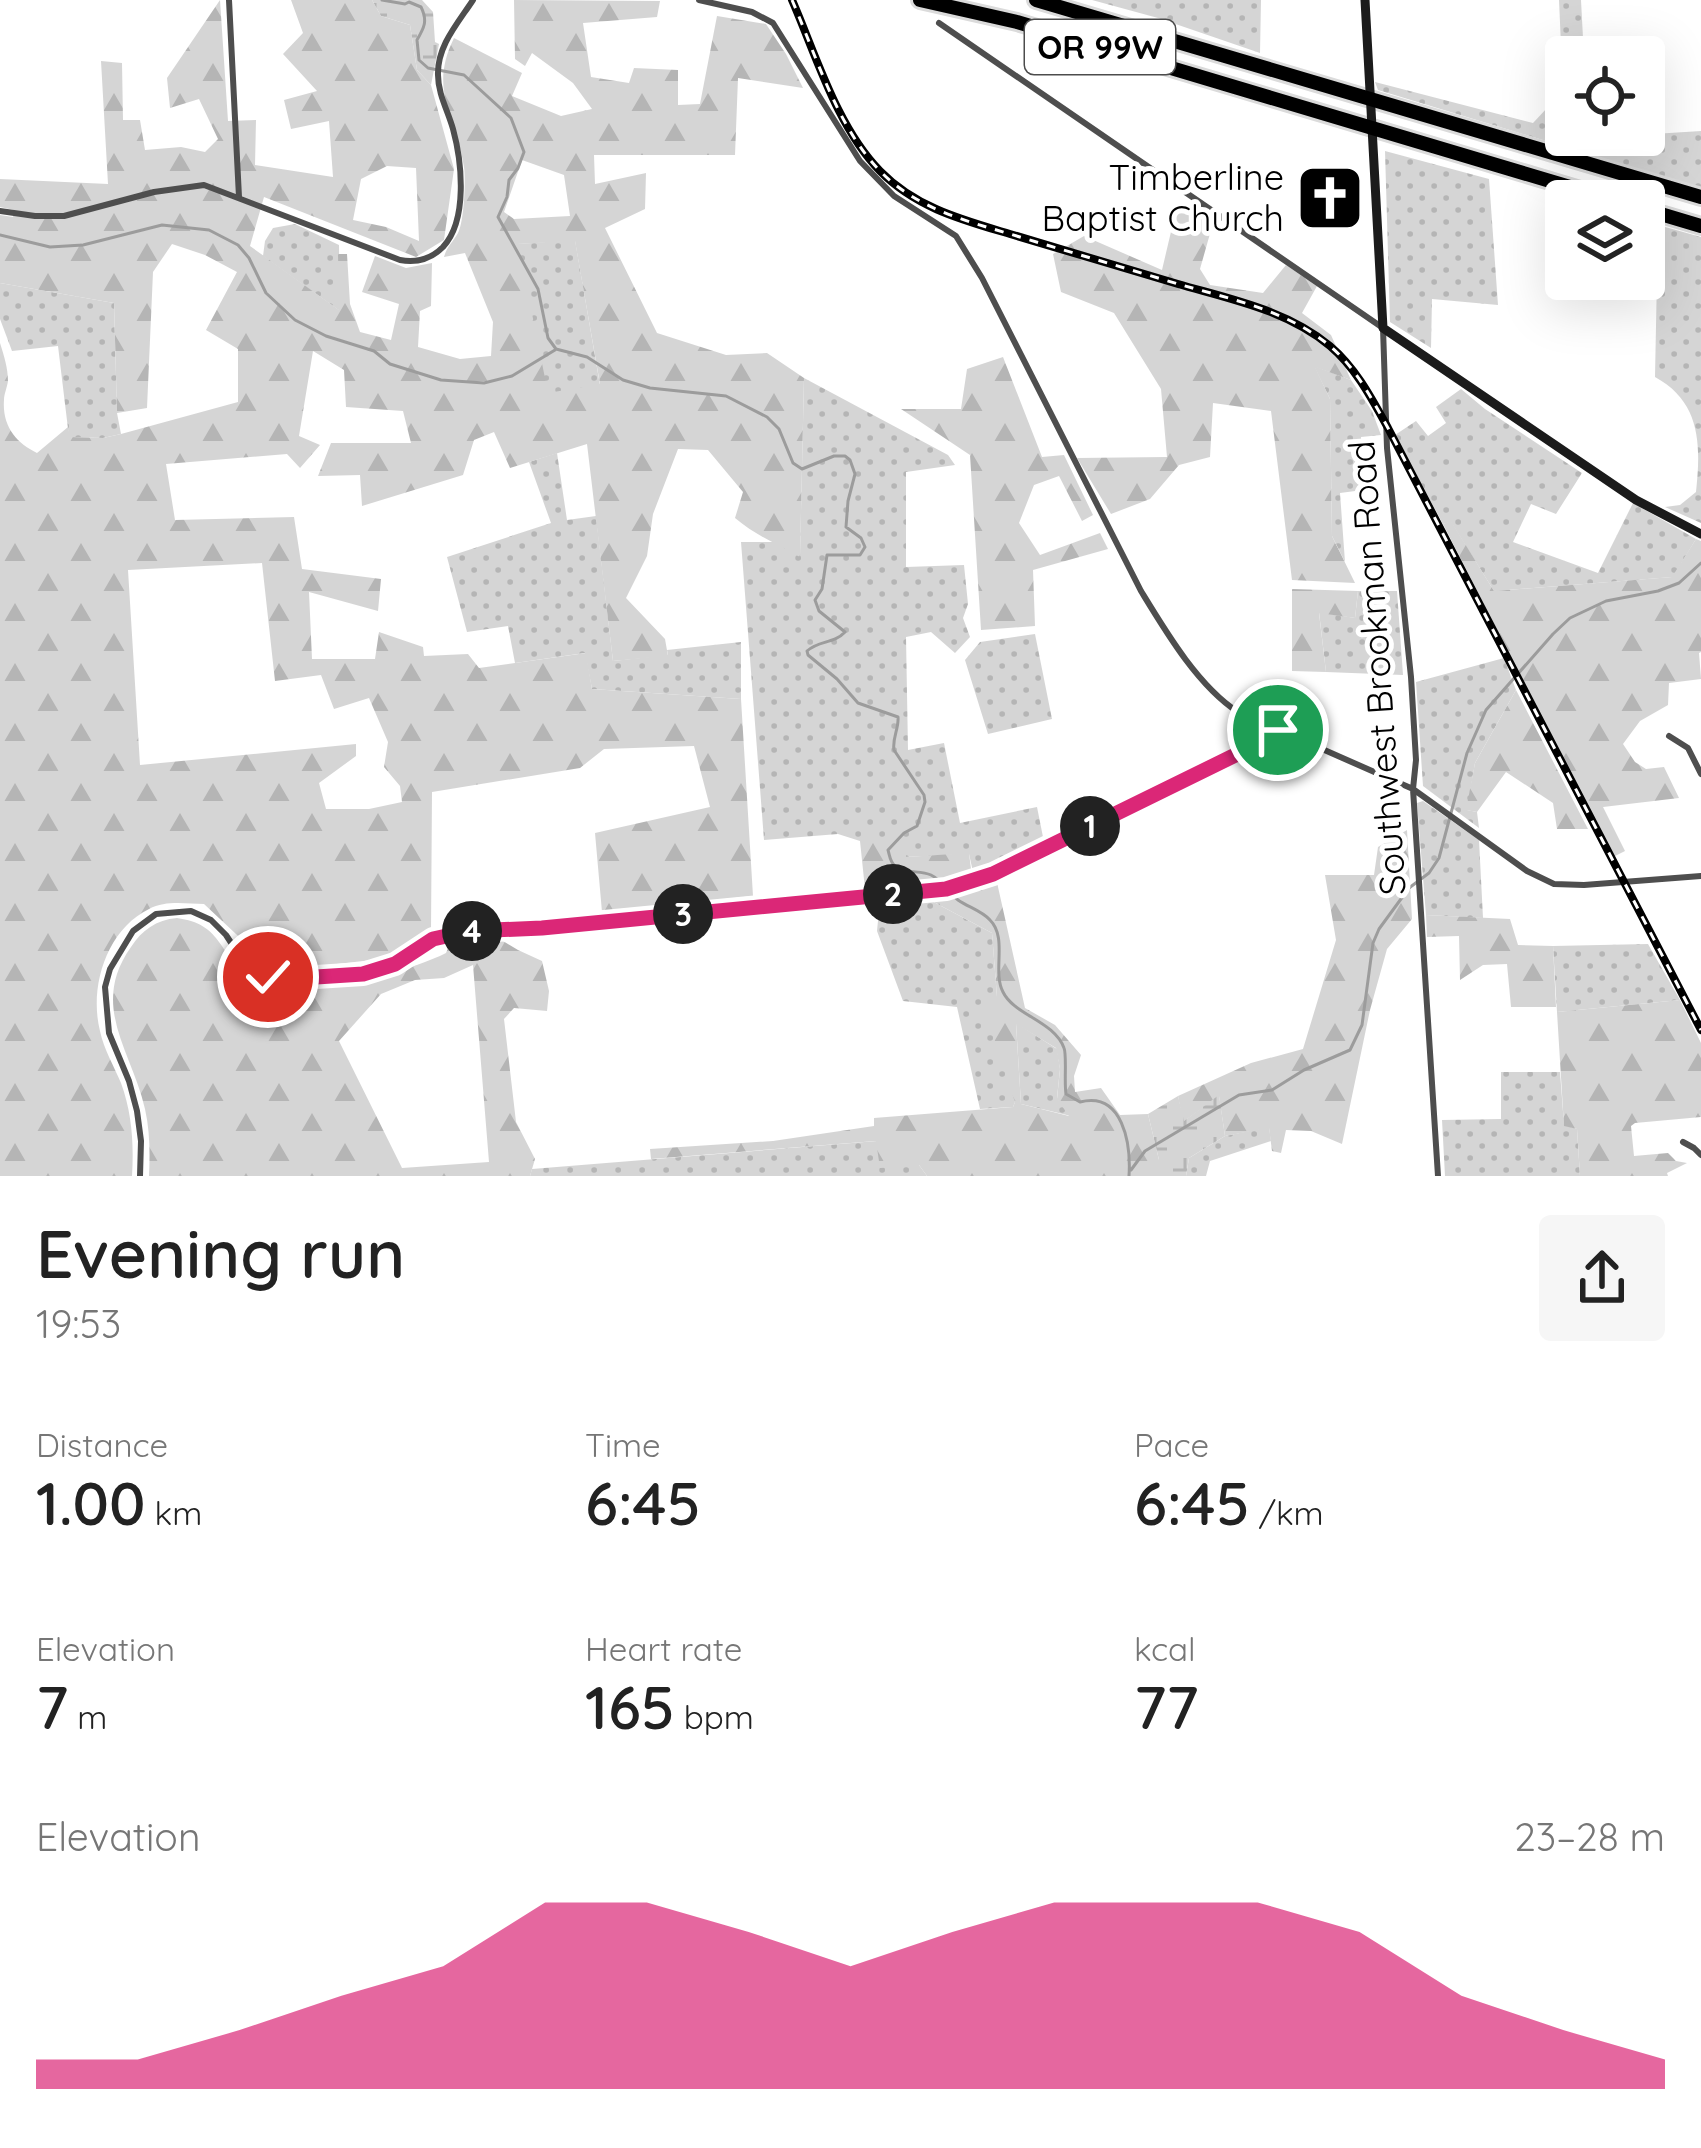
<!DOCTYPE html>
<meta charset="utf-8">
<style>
:root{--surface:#fff;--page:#f6f6f6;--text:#222;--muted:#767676;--accent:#db2777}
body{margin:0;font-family:Quicksand,sans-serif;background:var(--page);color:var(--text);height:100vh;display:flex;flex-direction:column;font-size:45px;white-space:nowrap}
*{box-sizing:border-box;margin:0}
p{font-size:39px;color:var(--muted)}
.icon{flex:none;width:66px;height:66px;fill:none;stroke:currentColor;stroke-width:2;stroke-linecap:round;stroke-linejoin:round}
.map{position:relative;height:1176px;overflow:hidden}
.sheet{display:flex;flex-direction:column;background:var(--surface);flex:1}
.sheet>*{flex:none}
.controls{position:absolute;left:1545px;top:36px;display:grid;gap:24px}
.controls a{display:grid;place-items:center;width:120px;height:120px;border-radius:12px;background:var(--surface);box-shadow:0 12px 48px #0002;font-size:60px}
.pin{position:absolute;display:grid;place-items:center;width:102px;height:102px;color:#fff;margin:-51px;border:6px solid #fff;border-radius:50%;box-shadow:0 3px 12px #0007}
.km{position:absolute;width:60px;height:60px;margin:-30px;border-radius:50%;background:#222;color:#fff;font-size:33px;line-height:60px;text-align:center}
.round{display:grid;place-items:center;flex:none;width:126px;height:126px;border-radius:12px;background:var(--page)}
.headline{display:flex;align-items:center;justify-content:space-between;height:204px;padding:0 36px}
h1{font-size:66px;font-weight:600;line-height:90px}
.metrics{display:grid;grid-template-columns:repeat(3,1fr);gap:18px;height:204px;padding:12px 36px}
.metrics div{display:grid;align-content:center}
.metrics b{font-size:60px;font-weight:600}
.metrics small{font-size:33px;font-weight:400}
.metrics p{font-size:33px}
.chart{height:336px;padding:24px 36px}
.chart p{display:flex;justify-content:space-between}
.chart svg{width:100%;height:216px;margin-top:12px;fill:var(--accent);opacity:.7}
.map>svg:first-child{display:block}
.grass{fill:url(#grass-dots)}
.forest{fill:url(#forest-firs);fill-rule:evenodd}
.wetland{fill:url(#wetland-marsh)}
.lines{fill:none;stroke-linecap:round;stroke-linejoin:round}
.stream{stroke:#9c9c9c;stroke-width:3}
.highway-casing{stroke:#dbdbdb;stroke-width:20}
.street{stroke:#4e4e4e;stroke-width:6}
.secondary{stroke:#1b1b1b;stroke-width:9}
.highway{stroke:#000;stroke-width:14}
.rail-casing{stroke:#000;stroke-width:8}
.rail{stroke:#fff;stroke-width:3;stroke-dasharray:9;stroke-linecap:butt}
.route-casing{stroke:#fff;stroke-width:24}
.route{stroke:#db2777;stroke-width:15}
.labels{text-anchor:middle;stroke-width:10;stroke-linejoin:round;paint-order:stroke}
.shield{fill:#fff;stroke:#4c4c4c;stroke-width:3}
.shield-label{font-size:33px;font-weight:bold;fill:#000}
.poi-label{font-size:36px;fill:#000;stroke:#fff;text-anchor:end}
.street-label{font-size:36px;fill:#000;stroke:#fff}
</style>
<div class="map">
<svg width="1701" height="1176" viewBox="0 0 1701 1176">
<defs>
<pattern id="grass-dots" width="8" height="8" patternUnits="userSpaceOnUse" patternTransform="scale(3)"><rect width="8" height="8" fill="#d5d5d5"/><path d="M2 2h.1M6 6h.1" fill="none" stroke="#b5b5b5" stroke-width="1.8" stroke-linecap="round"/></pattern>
<pattern id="forest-firs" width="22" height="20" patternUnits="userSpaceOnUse" patternTransform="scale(3)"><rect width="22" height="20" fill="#d5d5d5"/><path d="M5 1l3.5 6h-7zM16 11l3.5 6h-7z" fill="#b5b5b5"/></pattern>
<pattern id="wetland-marsh" width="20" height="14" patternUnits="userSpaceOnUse" patternTransform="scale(3)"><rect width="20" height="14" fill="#d5d5d5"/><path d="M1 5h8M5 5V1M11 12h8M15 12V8" fill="none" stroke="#b5b5b5"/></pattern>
</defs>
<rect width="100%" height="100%" fill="#fff"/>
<!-- grass -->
<path class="grass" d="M1092 0H1261L1260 53 1158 18Z
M1559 0H1581L1584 57H1566V135H1589L1590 138 1701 131V188L1378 90 1375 82 1533 123 1563 91Z
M1385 151 1489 179 1498 305 1432 299 1431 348 1390 322Z
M295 224 339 245 340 311 263 256 265 241 273 228Z
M1658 225 1701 237V523L1665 507 1680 505 1696 492C1701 445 1701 402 1655 377Z
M575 240 600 385 547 394 517 244Z
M0 283 114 303 117 413 121 434 103 438 69 437 58 346 12 351 0 319Z
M1314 366 1351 380 1372 411 1381 435 1361 437 1363 490 1340 493 1345 562 1332 536 1330 399Z
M804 378 948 455 955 465 906 472V567L964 565 968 604 963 618 970 637 955 653 931 632 906 637 908 750 944 743 960 823 1037 807 1044 842 973 872 969 854 905 857V841H860L838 834 764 840 741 542H774L800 555Z
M1461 389 1485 409 1582 473 1556 514 1531 504 1513 542 1598 573 1633 503 1696 539 1673 577 1494 591 1451 522 1443 524 1395 435 1416 421 1428 436 1446 423 1436 407Z
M557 453 567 520 596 516 613 661 668 655 667 650 741 642V699L592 689 585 653 515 663 508 626 467 632 447 557 551 523 529 462Z
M1358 591H1397L1403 675 1326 672 1319 612 1355 618Z
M1035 634 1052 719 988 734 965 660 980 642Z
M1504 658 1516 690 1475 763 1467 810 1477 812 1479 828 1423 786 1416 682Z
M1423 801 1479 840 1483 918 1426 915 1417 803Z
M928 899 992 933 997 997 1015 1102 1013 1107 980 1109 957 1007 903 1001 877 931 880 900Z
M1648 944 1680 1000 1557 1012 1553 946Z
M1016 1023 1057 1049 1060 1069 1057 1098 1071 1116 1021 1104Z
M1501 1072H1560L1564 1125 1577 1129 1580 1176H1445L1442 1120 1501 1119Z
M1269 1127 1271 1141 1210 1161 1206 1176H1186L1189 1158 1225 1136Z
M877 1141 919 1165 927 1176H530L532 1169Z"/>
<!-- forest -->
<path class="forest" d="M220 0 228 121 256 120 255 165 333 177 329 121 291 129 284 100 317 91 283 54 303 33 291 0H372L381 16 410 25 417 70 431 85 454 169 444 240 416 257 264 197 250 246 339 310 338 254H347L350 304 360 332 391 340 399 304 362 292 375 256 406 268 432 263 431 306 420 311 418 347 460 359 491 356 493 322 465 253 444 257C447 246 453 242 458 233 464 222 466 180 464 167 456 114 428 91 454 38L522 73 512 96 561 116 592 109 573 83 532 53 525 66 515 59 514 0 660 1 657 17 583 23 591 77 629 83 634 68 678 70V105L700 104 717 16 766 24 786 54 803 88 738 78 735 155H594L595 184 646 173 645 209 605 228 657 333 726 355 767 353 804 378 800 557C777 544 755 535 735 518L743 492 708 450 678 449 653 514 647 556 626 598 665 639 668 656 613 661 587 444 510 468 494 432 474 440 463 475 362 506 360 475 318 476 331 443H411L403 411 346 407 344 370 313 351 299 436 320 445 300 468 287 454 166 464 175 520 294 517 302 569 381 579 378 611 309 592 312 659H375L379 632 423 647 424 656 468 654 479 668 586 653 592 689 741 699 753 896 602 912 595 833 710 807 694 746 604 749 580 768 432 792 431 930 390 958 319 966H270L204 904C186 904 166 900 149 909 106 930 89 988 100 1031 104 1050 114 1066 121 1083 132 1113 134 1144 132 1176H0V343C4 356 8 368 8 381 7 388 4 394 4 400 2 426 16 443 37 453L68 427 70 437 103 438 121 434 238 402V349L206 330 237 272 205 255 172 244 153 272 147 408 117 413 114 303 0 283V215L13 217 14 210 0 207V179L108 184 101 61 122 63 123 120H140L145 150 181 147 205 152 218 139 199 99 170 108 167 78ZM522 160 564 175 570 216 514 219 504 212ZM387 166 416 168 419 241 386 227 353 220 361 179ZM575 241 600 384 548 393 518 244ZM262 563 275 681 321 675 334 709 369 698 388 742 384 767 400 786 402 802 369 809H326L319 783 356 756V744L140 765 128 570Z
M1178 202 1213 223 1200 269 1210 285 1263 293 1286 265 1317 286 1302 313 1331 335 1351 380 1315 367 1330 399 1332 536 1355 583 1292 580 1271 411 1213 403 1210 457 1179 465 1150 499 1111 514 1077 458 1167 457 1161 389 1114 313 1061 292 1053 254 1084 236 1162 270Z
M1003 357 1042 457 1064 455 1093 515 1082 521 1059 476 1034 485 1019 523 1040 555 1100 533 1108 549 1033 570 1035 626 981 630 970 455 901 409H961L967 369Z
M1451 521 1494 591 1672 577 1696 539 1701 541V652L1699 653 1701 679 1669 683 1668 705 1640 721 1623 744 1635 762 1646 769 1664 767 1679 798 1603 807 1625 851 1613 857 1443 524Z
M1292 589 1358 591 1355 618 1319 613 1326 672 1292 671Z
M1516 690 1588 829H1557L1553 803 1506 772 1477 812 1466 810 1475 763Z
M1407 830 1412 919 1387 949 1370 1010 1342 1144 1311 1131 1286 1130 1281 1153 1272 1151 1269 1128 1225 1136 1219 1096 1183 1122 1178 1096 1251 1063 1303 1049 1336 940 1325 875H1374L1378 847Z
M860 841H906V857L969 853 972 877 924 887 865 889Z
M996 878 1025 1008 1055 1025 1081 1055 1074 1076 1075 1092 1101 1088 1120 1115 1148 1114 1159 1160V1176H927L919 1165 880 1168 876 1141 651 1159 650 1149 773 1141 874 1126V1118L1013 1107 1015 1102 983 1006 997 997 992 933 928 899ZM1016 1024 1056 1048 1060 1069 1057 1099 1069 1116 1021 1104Z
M1426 915 1510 919 1518 945 1553 946 1556 1007H1511L1507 964 1483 965 1460 980 1459 936 1427 937Z
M177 918C222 924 217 952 247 974 289 1004 402 975 446 953L452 938 493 935 518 950 542 961 549 991 547 1011 514 1008 504 1019 516 1122 535 1159 530 1176H149C150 1154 150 1131 145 1109 132 1051 89 1006 131 947 142 930 156 920 177 918ZM473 965 489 1162 402 1168 339 1041 381 994 415 980 444 978Z
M1680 1000 1701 1043V1117L1635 1123 1631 1126 1634 1156 1668 1153 1676 1161 1687 1163 1667 1173 1668 1176H1580L1577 1129 1564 1126 1557 1012Z"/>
<!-- wetland -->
<path class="wetland" d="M372 0H422L433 12 435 42 439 44 431 85 417 70 410 25 381 16Z
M1219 1095 1225 1136 1189 1158 1186 1176H1159V1160L1148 1114 1178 1096 1184 1121Z"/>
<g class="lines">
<!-- stream -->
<path class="stream" d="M382 0 405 4 409 2 421 7C428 21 424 28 417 40L419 60 428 68 464 75 511 118 524 152 518 168 509 180 507 197 498 217 538 289 548 338 556 349 587 357 623 380 650 388 726 396 767 417 779 429 793 463 802 469 834 456H845L850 460 855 474 848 501 846 527 861 538 865 547 860 555H827L822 589 815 600 819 611 845 632C834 644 819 640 807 651L808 655 837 679 858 703 898 717C899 729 892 738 894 750L924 795 925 802 917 826 904 833 888 850C890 857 890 862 895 866 904 874 920 870 931 875 942 880 948 892 958 900 968 907 982 911 990 920 1008 938 992 971 1003 992 1014 1015 1054 1021 1064 1048 1067 1055 1064 1082 1066 1094L1080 1102C1123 1091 1131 1144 1129 1176
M0 235 50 247 83 245 162 225 209 230 238 245 249 258 266 293 295 320 326 336 374 351 390 364 441 380 484 383 512 376 555 350
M1131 1170 1145 1151 1239 1095 1272 1090 1304 1070 1350 1050 1362 1025 1373 943 1379 929 1409 888 1429 873 1439 858 1467 753 1486 710 1553 634 1570 618 1606 601 1658 591 1679 583 1701 563"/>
<defs>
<path id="highway" d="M920 0 1017 22 1617 201
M1036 0 1701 197
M1644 209 1701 226"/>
</defs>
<!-- highway casing -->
<use href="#highway" class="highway-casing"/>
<!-- street -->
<path class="street" d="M229 0 239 197
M699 0 752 12 773 23 860 161 894 196 956 236 982 278 1141 591C1166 632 1198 686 1238 712L1413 789 1527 871 1554 884 1584 885 1701 876
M939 23 1383 328 1387 448 1411 677 1416 760 1413 789 1438 1176
M0 211 35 216H64L154 192 204 185 400 260C416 263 431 259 443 247 468 220 462 162 453 129 448 111 438 94 438 75 437 46 458 23 473 0
M1669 736 1688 748 1701 774
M1683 1142 1694 1148 1701 1155
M140 1176 141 1141 137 1111 129 1081 109 1033 105 987 110 969 133 931 156 914 191 911 211 920 226 935 245 964 268 977 285 979 363 974 395 964 433 939 466 932 542 928 946 889 993 874 1268 739 1278 730"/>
<!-- secondary -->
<path class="secondary" d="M1365 0 1383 328 1636 500 1701 534"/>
<!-- highway -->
<use href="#highway" class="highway"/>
<defs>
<path id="rail" d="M792 0C816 55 837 127 880 171 916 208 963 220 1010 234 1066 251 1122 267 1178 284 1230 299 1287 310 1330 346 1356 368 1372 399 1388 428L1701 1030"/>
</defs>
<!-- rail casing -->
<use href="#rail" class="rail-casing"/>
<!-- rail -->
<use href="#rail" class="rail"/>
</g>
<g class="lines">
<defs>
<path id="route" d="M268 977 285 979 363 974 395 964 433 939 469 931 542 928 946 889 993 874 1268 739 1278 730"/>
</defs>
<!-- route casing -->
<use href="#route" class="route-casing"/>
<!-- route -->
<use href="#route" class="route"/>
</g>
<!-- icons -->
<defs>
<symbol id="church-square" viewBox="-11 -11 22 22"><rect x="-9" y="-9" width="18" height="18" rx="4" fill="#000" stroke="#fff"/><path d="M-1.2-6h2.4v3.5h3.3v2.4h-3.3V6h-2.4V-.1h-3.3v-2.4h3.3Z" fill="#fff"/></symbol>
</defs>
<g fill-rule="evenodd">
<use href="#church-square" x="1292" y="160" width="76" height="76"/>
</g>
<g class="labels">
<!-- shield labels -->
<rect class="shield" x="1025" y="20" width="150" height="54" rx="9"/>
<g class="shield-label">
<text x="1100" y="59">OR 99W</text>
</g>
<!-- poi labels -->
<g class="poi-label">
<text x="1284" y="190">Timberline<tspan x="1284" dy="41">Baptist Church</tspan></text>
</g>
<!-- street labels -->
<g class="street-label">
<text transform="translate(1377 668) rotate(-94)" y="13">Southwest Brookman Road</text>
</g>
</g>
</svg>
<div class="controls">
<a><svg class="icon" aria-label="locate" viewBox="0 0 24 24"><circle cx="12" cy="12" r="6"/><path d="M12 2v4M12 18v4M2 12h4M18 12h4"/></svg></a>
<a><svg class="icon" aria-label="layers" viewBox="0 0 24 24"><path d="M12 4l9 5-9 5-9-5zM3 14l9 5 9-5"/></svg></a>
</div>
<div class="pin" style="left:1278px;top:730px;background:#1e9e55"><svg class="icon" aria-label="arrive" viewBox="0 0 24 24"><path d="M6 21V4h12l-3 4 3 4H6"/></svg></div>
<div class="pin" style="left:268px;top:977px;background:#d93025"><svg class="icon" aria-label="check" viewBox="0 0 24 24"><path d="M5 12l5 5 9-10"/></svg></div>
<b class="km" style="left:1090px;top:826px">1</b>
<b class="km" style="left:893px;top:894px">2</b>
<b class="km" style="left:683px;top:914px">3</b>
<b class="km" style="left:472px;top:931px">4</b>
</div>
<section class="sheet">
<div class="headline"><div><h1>Evening run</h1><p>19:53</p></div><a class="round"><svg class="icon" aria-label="share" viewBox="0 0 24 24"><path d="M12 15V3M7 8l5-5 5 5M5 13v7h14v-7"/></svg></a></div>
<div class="metrics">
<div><p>Distance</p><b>1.00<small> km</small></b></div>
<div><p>Time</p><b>6:45</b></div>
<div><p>Pace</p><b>6:45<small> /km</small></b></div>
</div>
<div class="metrics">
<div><p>Elevation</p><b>7<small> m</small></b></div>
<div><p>Heart rate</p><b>165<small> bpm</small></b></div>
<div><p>kcal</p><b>77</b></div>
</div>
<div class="chart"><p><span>Elevation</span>23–28 m</p>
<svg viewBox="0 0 160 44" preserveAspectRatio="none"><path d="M0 44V38L10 38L20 32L30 25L40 19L50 6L60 6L70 12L80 19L90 12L100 6L110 6L120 6L130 12L140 25L150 32L160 38V44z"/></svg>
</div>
</section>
